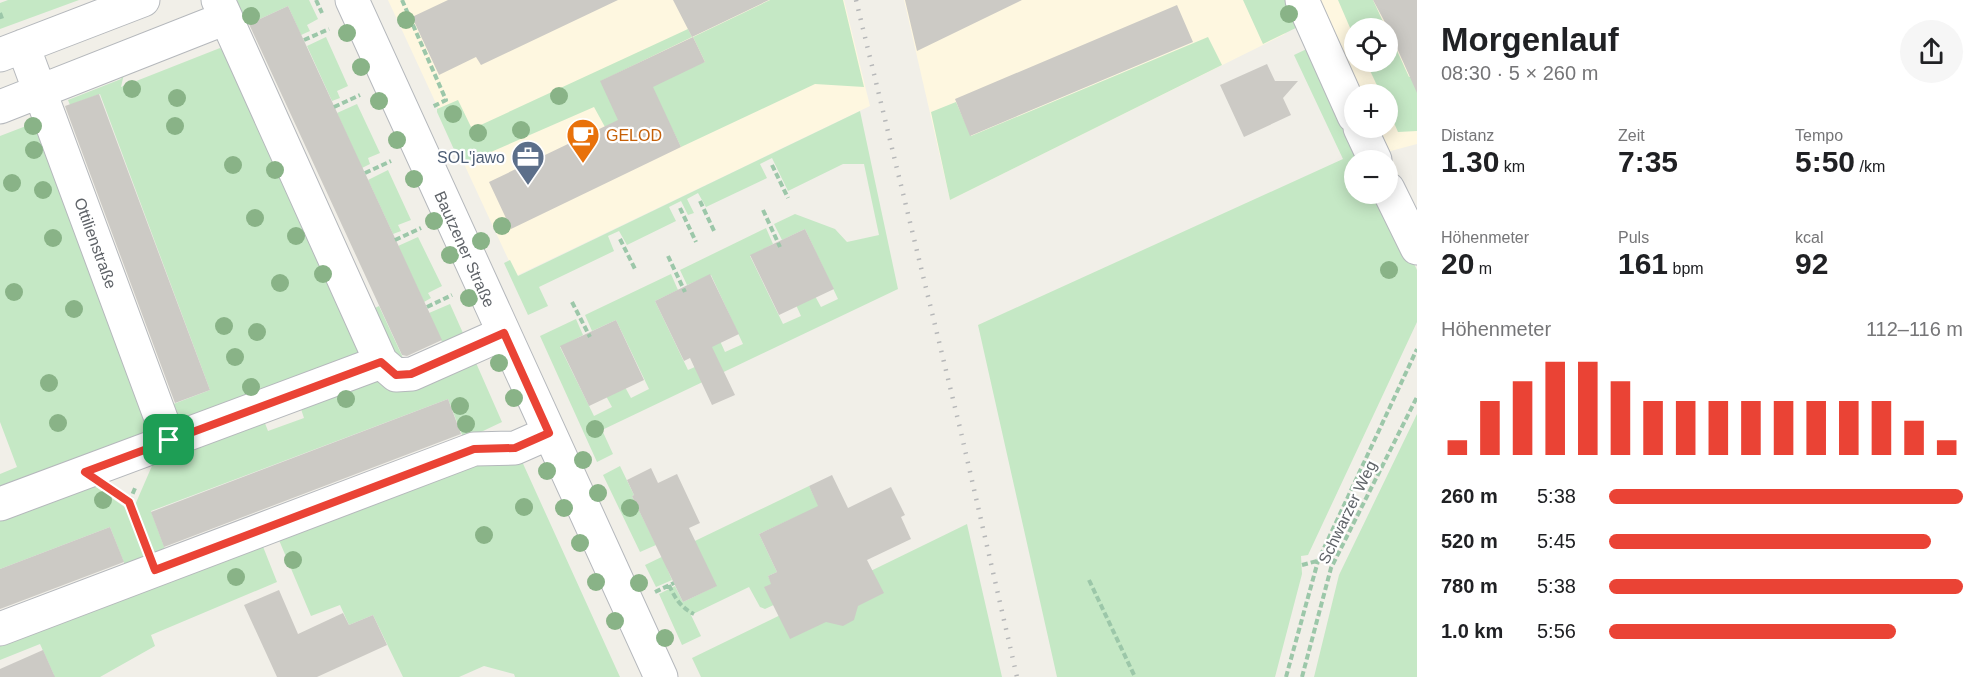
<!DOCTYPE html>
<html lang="de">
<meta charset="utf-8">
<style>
:root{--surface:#fff;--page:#f6f6f6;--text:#202124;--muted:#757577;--accent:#ea4335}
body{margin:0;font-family:Arial,sans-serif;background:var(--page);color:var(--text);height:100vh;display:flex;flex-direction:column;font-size:22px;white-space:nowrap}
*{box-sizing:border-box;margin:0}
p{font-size:20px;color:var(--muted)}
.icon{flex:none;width:33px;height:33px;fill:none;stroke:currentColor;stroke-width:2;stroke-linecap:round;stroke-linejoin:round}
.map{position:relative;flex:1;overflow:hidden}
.sheet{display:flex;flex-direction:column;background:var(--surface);width:570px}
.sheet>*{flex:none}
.controls{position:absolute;left:1344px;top:18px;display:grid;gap:12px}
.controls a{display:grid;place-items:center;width:54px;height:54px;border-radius:50%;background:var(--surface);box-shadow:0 3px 15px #0003;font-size:30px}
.pin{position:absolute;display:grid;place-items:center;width:51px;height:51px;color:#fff;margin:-26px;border-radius:12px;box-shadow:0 3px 9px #0006}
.round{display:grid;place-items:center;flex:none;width:63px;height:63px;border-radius:32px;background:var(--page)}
.summary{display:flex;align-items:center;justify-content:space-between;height:102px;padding:0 24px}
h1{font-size:33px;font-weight:700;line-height:45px}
.stats{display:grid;grid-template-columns:repeat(3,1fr);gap:9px;height:102px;padding:6px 24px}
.stats div{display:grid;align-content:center}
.stats b{font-size:30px;font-weight:700}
.stats small{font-size:16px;font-weight:400}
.stats p{font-size:16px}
.chart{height:168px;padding:12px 24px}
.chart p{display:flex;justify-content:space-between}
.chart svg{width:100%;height:108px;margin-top:6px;stroke:var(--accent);stroke-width:6}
ul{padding:0 24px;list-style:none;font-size:20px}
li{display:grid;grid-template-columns:96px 72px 1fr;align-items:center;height:45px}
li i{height:15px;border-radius:8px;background:var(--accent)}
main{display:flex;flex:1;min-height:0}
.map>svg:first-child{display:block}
.commercial{fill:#fef7e0;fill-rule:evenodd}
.green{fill:#c5e8c5}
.building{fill:#cccac5}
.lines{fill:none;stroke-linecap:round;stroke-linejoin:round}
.minor-casing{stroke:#b5b8bc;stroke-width:35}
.path{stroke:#9cc7a9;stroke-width:4;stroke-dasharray:6 3;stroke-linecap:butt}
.minor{stroke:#fff;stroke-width:33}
.rail{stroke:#b6b7b8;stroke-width:4.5;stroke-dasharray:1.5 8;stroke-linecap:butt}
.tree{fill:#89b387}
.route-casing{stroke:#fff;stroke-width:12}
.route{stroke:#ea4335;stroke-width:8}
.labels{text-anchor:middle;stroke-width:4.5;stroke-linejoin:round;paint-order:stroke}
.food-label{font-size:16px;fill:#c56008;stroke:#fff;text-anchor:start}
.service-label{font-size:16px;fill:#4e5e75;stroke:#fff;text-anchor:end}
.street-label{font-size:16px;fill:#5f6368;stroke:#fff}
</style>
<main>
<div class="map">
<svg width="1417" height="677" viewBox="0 0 1417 677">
<rect width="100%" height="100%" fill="#f1efe8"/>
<!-- commercial -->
<path class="commercial" d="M388 0H844L870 106 516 276Z
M904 0H1269L1285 34 950 200Z
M1318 0H1417V144L1387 152 1376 128H1388V94H1361ZM1354 28H1388V62H1354Z"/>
<!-- green -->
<path class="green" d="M8 0H79L0 29V3Z
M238 0H309L318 19 307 25 310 31 301 35 288 6 238 29 233 2Z
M770 0H843L864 87 815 84 681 147 659 102 605 127 594 107 461 165 437 112V109L458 100 472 129 688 29 692 37 601 81 705 62 693 37Z
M1243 0H1291L1302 25 1263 44Z
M1338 0H1373L1386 28H1354V37Z
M1388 31 1409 77 1417 74V131L1398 132 1388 109V94H1381L1366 62H1388Z
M326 37 348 86 337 91 340 98 332 101 307 46Z
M1208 37 1222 65 950 200 931 112 956 102 971 136Z
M1313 46 1366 160H1354V194H1381L1417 270V322L1308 555 1301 556 1302 574 1275 677H1057L978 325 1343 159 1294 55Z
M220 48 226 55 363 359 183 428 163 408 210 390 100 94 70 105 68 100 121 79 126 65 121 87Z
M357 104 380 153 368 158 370 164 362 168 337 113Z
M860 111 898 289 602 430 613 454 597 462 540 336 576 319 583 335 560 347 594 416 612 407 606 396 625 387 631 398 649 389 616 320 592 331 585 315 671 274 678 290 655 301 688 370 706 362 701 350 720 341 725 352 743 344 711 275 687 285 680 270 766 228 773 244 750 256 783 324 801 316 796 305 815 296 821 307 838 299 805 229 782 240 774 224 795 214 835 229 847 242 879 235 864 164H843L788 191 772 158 760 164 767 178 706 207 698 193 687 199 694 213 688 215 681 201 669 207 676 221 627 245 619 231 608 236 614 251 539 287 548 306 528 315 504 263 510 260 518 276Z
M45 124 153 418 149 441 0 496V474L17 467 0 422V136L26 126 32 130Z
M388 170 411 220 398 225 401 231 393 234 368 180Z
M418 237 442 286 428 293 431 298 424 302 398 246Z
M450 304 467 342 401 368 367 312 379 306 404 360 442 342 429 313Z
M473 356 502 422 464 440 448 399 151 511 166 552 154 556 135 505 158 452 261 413 268 431 304 418 298 400 351 380 391 383Z
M1417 414V677H1314L1339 575Z
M520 457 620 677H515L514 674 484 666 459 677H403L373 615 349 625 340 605 311 616 276 533 472 458Z
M620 466 634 495 632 496 656 545 640 552 603 475Z
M86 480 126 508 146 560 128 573 110 527 0 569V512Z
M809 486 844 558 798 516 759 534 777 572 768 576 780 602 765 609 760 607 749 587 691 615 701 636 682 645 659 594 675 586 683 602 716 586 667 568 672 580 656 587 645 565Z
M967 524 1002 677H701L692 658Z
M260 539 277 582 151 635 155 646 100 677H51L54 675 40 644 0 660V637Z"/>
<!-- building -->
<path class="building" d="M448 0H618L481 65 476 57 439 75 412 17Z
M673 0H769L692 37Z
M905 0H1022L917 51Z
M1373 0H1417V93L1388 28Z
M1177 5 1193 42 970 136 955 99Z
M288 6 442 340 407 356 402 355 249 24Z
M693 37 705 62 653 87 681 147 511 229 489 182 618 120 600 81Z
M1267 64 1275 81H1298L1283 98 1291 115 1244 137 1220 85Z
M99 94 210 390 175 403 65 106Z
M805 229 834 289 779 315 750 255Z
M710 274 739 334 712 347 735 395 712 405 690 358 684 361 655 301Z
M616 320 644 380 589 406 560 346Z
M448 399 461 434 164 547 151 512Z
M651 468 658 483 677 474 700 523 689 528 717 586 683 602 632 496 634 495 627 480Z
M832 475 848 508 891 487 905 515 901 517 911 539 867 560 884 593 858 606 854 620 843 626 826 622 790 639 764 587 771 584 768 576 777 572 759 534 818 506 809 486Z
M110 527 124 562 0 609V569Z
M279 590 298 634 343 613 349 625 373 615 387 645 317 677H277L244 605Z
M43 650 55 677H0V669Z"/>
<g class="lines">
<defs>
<path id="minor" d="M218 0 381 362
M352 0 661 677
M1302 0 1354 116
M23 46 169 440
M0 55 143 0
M0 107 226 18
M1360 128 1375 160
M1388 189 1417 248
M0 504 381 362 396 375 412 374 504 333
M0 629 474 449 515 448 549 433"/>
</defs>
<!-- minor casing -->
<use href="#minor" class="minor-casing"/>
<!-- path -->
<path class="path" d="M316 0 322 13
M402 0 446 100 432 107
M0 13 3 21
M304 40 329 29
M334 107 360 95
M772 165 788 198
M365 173 391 161
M700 201 715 233
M680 208 696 242
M763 210 780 247
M620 239 636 271
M395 240 421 228
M668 256 685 292
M572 302 590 337
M427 307 452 295
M116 492 129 502 144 541
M129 502 136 486
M1302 565 1317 561
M1089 580 1135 677
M669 585C675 598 681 608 694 614
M655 592 674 583
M1286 677 1318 561 1417 349
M1302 677 1331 568 1417 397"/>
<!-- minor -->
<use href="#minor" class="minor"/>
<!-- rail -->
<path class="rail" d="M856 0 960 428 1017 677"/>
</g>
<!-- trees -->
<g class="tree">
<circle cx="1289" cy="14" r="9"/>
<circle cx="251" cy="16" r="9"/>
<circle cx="406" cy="20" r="9"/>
<circle cx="347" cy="33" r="9"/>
<circle cx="361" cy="67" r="9"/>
<circle cx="132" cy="89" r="9"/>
<circle cx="559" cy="96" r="9"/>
<circle cx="177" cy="98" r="9"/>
<circle cx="379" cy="101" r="9"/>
<circle cx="453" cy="114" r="9"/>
<circle cx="33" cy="126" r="9"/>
<circle cx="175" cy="126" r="9"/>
<circle cx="521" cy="130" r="9"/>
<circle cx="478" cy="133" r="9"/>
<circle cx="397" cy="140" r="9"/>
<circle cx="34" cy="150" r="9"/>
<circle cx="233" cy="165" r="9"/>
<circle cx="275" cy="170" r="9"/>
<circle cx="414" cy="179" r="9"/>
<circle cx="12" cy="183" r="9"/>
<circle cx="43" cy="190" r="9"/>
<circle cx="255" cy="218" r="9"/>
<circle cx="434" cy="221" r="9"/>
<circle cx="502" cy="226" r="9"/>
<circle cx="296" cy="236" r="9"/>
<circle cx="53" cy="238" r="9"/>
<circle cx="481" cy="241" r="9"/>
<circle cx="450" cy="255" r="9"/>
<circle cx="1389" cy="270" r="9"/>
<circle cx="323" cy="274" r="9"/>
<circle cx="280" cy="283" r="9"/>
<circle cx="14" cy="292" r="9"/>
<circle cx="469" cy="298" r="9"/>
<circle cx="74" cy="309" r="9"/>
<circle cx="224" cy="326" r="9"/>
<circle cx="257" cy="332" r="9"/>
<circle cx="235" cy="357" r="9"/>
<circle cx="499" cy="363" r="9"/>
<circle cx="49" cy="383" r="9"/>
<circle cx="251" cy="387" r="9"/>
<circle cx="514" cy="398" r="9"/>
<circle cx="346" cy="399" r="9"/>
<circle cx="460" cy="406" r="9"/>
<circle cx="58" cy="423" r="9"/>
<circle cx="466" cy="424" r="9"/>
<circle cx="595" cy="429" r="9"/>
<circle cx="583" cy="460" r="9"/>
<circle cx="547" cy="471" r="9"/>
<circle cx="598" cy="493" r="9"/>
<circle cx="103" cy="500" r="9"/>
<circle cx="524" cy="507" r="9"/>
<circle cx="564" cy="508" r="9"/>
<circle cx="630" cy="508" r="9"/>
<circle cx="484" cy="535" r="9"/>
<circle cx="580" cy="543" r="9"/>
<circle cx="293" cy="560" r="9"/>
<circle cx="236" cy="577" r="9"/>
<circle cx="596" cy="582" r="9"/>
<circle cx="639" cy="583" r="9"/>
<circle cx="615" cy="621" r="9"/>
<circle cx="665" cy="638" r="9"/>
</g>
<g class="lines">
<defs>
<path id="route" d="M504 333 549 433 515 448 474 449 155 570 129 502 85 472 381 362 396 375 411 374Z"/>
</defs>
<!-- route casing -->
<use href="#route" class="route-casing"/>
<!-- route -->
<use href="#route" class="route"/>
</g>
<!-- icons -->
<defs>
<symbol id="cafe-pin" viewBox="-11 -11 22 30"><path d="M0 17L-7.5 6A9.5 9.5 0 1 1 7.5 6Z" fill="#e8710a" stroke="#fff"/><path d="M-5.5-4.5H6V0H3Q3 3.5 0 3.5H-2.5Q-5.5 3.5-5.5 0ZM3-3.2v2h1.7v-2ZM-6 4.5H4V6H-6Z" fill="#fff"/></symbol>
<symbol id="office-pin" viewBox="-11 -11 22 30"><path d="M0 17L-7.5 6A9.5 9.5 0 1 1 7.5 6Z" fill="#5c6f8a" stroke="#fff"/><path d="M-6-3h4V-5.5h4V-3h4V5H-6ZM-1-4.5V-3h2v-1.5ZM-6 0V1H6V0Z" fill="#fff"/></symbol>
</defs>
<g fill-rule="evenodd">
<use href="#cafe-pin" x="564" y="116" width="38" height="52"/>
<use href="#office-pin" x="509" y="138" width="38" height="52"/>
</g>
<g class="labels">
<!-- food labels -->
<g class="food-label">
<text x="606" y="141">GELOD</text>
</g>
<!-- service labels -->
<g class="service-label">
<text x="505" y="163">SOL'jawo</text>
</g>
<!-- street labels -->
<g class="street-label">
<text transform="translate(96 243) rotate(70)" y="6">Ottilienstraße</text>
<text transform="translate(465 249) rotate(66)" y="6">Bautzener Straße</text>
<text transform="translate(1347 512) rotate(-64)" y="6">Schwarzer Weg</text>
</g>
</g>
</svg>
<div class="controls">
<a><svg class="icon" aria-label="locate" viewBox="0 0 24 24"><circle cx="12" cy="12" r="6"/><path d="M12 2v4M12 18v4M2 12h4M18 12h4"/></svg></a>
<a>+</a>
<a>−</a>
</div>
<div class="pin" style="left:169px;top:440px;background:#1e9e55"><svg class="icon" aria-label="arrive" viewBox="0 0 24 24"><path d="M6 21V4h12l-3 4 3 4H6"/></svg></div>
</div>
<section class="sheet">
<div class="summary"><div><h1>Morgenlauf</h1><p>08:30 · 5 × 260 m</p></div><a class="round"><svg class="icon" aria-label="share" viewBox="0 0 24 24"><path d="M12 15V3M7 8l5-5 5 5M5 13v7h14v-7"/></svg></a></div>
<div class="stats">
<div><p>Distanz</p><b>1.30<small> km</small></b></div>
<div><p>Zeit</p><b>7:35</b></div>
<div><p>Tempo</p><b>5:50<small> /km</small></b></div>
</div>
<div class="stats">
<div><p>Höhenmeter</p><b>20<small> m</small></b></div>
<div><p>Puls</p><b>161<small> bpm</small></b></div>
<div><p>kcal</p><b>92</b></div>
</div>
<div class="chart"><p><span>Höhenmeter</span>112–116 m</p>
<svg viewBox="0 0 160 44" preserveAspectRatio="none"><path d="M5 44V38M15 44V22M25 44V14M35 44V6M45 44V6M55 44V14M65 44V22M75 44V22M85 44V22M95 44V22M105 44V22M115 44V22M125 44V22M135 44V22M145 44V30M155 44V38"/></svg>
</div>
<ul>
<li><b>260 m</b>5:38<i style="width:100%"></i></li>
<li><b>520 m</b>5:45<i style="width:91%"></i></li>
<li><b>780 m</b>5:38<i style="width:100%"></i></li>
<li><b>1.0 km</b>5:56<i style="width:81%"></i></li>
</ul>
</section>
</main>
